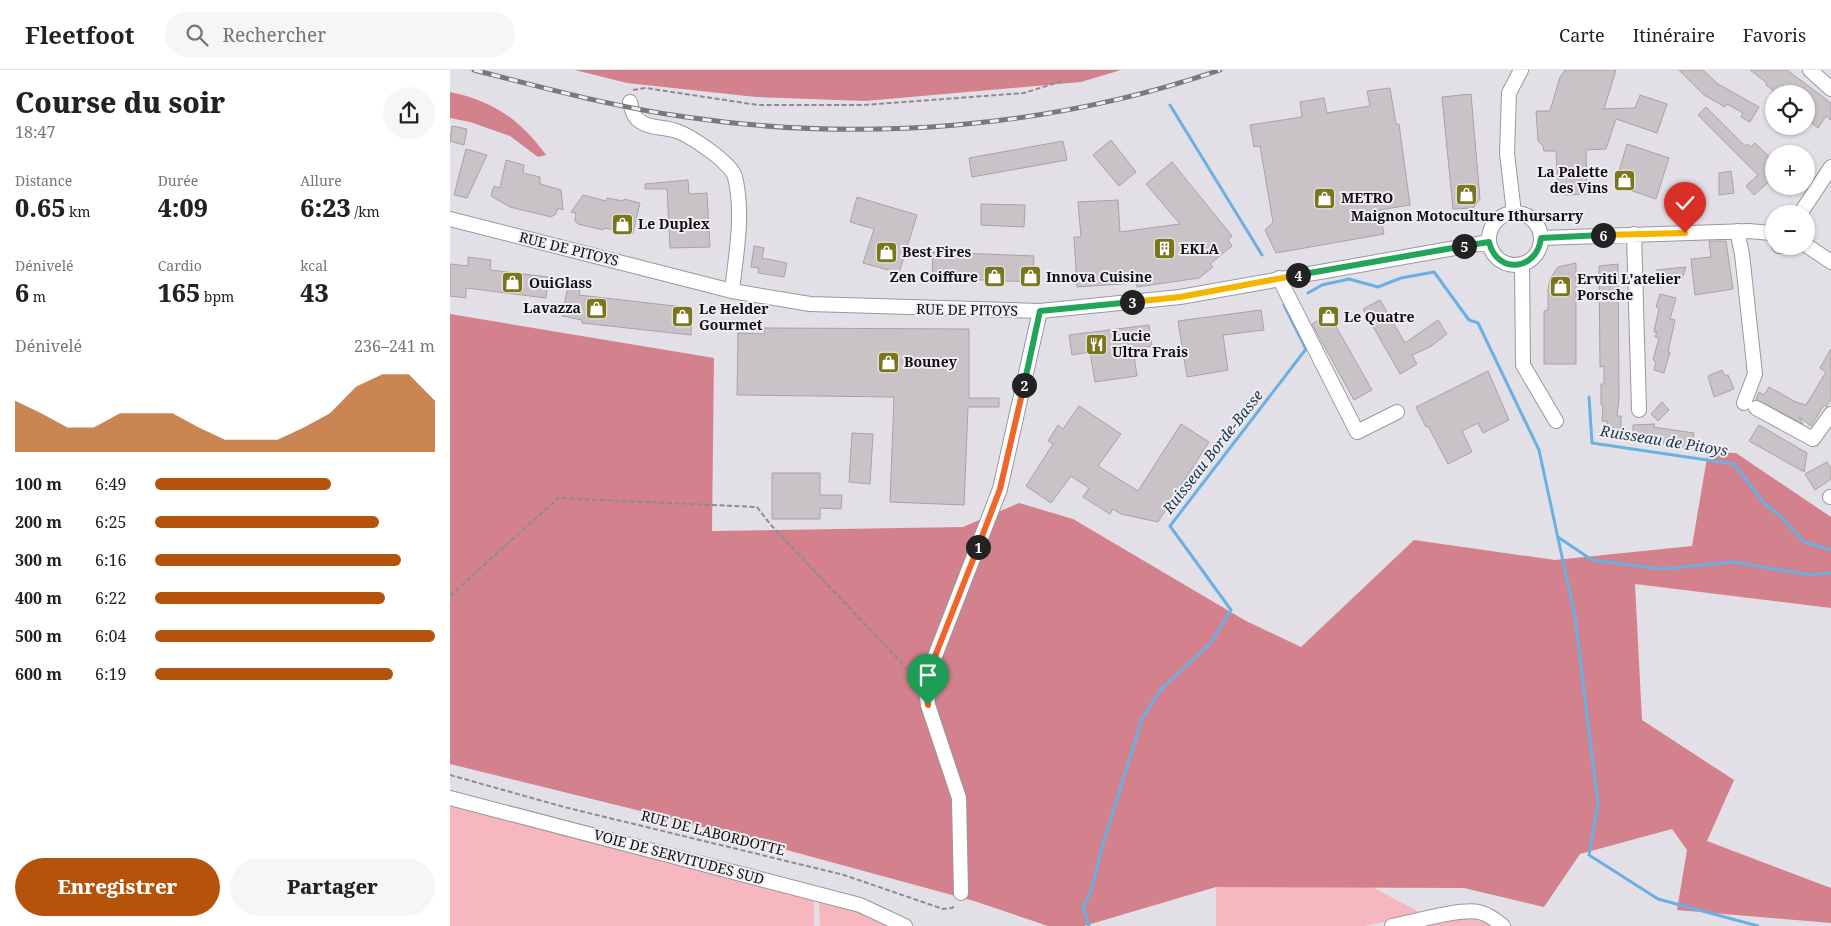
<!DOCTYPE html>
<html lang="fr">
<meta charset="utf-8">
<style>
:root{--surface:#fff;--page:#f6f6f6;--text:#222;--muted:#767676;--line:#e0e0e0;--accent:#b45309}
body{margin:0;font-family:"Noto Serif",serif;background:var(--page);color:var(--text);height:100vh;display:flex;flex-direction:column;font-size:19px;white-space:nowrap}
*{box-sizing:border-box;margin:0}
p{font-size:16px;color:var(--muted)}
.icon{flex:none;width:28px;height:28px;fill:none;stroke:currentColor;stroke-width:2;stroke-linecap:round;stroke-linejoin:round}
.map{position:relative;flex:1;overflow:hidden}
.panel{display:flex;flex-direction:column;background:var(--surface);width:450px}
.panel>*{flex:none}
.buttons{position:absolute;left:1315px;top:15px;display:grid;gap:10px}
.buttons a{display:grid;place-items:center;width:50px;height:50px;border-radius:50%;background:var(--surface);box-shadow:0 1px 4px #0004;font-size:25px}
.pin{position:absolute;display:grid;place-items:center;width:42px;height:42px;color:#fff;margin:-51px -21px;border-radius:50% 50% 50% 0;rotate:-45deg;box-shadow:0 0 5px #0007}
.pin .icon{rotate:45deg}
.km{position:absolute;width:25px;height:25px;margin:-12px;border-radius:50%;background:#222;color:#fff;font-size:14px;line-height:25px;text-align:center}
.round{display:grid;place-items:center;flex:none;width:52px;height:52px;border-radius:26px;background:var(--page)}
.head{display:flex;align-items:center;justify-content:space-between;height:85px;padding:0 15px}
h1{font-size:28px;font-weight:800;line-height:38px}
.metrics{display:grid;grid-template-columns:repeat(3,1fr);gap:8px;height:85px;padding:5px 15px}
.metrics div{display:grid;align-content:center}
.metrics b{font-size:25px;font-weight:800}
.metrics small{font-size:14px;font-weight:400}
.metrics p{font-size:14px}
.chart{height:140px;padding:10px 15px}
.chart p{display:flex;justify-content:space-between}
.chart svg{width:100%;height:90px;margin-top:5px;fill:var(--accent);opacity:.7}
.primary-button{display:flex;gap:10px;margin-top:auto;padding:10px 15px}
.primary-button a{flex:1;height:58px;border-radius:30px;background:var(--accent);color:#fff;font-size:20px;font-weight:800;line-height:58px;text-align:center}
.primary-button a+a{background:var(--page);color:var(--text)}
ul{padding:0 15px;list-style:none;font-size:16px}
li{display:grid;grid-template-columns:80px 60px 1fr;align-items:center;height:38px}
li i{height:12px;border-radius:6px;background:var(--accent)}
header{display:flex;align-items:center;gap:30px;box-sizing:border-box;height:70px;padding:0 25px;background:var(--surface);border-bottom:1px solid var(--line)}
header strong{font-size:24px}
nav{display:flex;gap:28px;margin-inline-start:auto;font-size:18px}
.search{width:350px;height:45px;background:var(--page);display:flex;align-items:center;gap:12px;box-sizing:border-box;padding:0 18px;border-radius:28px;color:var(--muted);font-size:19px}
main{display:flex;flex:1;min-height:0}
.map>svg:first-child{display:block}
.green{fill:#f7b7bf}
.forest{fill:#d3818d}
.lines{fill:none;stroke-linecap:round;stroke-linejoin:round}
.stream{stroke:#6ab0e3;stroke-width:3}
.building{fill:#c9c3c7;stroke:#a8a2a6}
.minor-casing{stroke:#9a979d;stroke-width:16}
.path{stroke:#8d8b90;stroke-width:2;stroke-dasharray:5 2.5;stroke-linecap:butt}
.minor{stroke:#fff;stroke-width:14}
.rail-casing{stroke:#79787c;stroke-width:5}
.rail{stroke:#f0edf3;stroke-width:3;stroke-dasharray:9;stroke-linecap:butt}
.split-1-casing{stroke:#fff;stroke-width:10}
.split-2-casing{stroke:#fff;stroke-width:10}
.split-3-casing{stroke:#fff;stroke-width:10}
.split-4-casing{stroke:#fff;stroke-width:10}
.split-5-casing{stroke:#fff;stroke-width:10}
.split-6-casing{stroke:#fff;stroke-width:10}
.split-7-casing{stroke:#fff;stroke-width:10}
.split-1{stroke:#f0652b;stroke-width:6}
.split-2{stroke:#f0652b;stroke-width:6}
.split-3{stroke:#22a559;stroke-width:6}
.split-4{stroke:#f5b400;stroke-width:6}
.split-5{stroke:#22a559;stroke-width:6}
.split-6{stroke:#22a559;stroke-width:6}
.split-7{stroke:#f5b400;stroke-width:6}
.labels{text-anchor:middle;stroke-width:4;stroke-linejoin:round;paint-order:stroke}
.poi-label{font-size:14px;font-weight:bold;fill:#100f11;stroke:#f0edf3;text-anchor:start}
.street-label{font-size:14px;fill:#100f11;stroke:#f0edf3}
.water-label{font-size:15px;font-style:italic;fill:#19384e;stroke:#f0edf3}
</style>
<header>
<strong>Fleetfoot</strong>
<div class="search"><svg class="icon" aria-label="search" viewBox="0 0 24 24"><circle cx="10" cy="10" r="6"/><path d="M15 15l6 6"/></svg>Rechercher</div>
<nav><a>Carte</a><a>Itinéraire</a><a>Favoris</a></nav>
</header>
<main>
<section class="panel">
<div class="head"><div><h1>Course du soir</h1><p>18:47</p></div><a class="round"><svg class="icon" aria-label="share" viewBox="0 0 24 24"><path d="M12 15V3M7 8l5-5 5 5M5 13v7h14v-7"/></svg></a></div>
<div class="metrics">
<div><p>Distance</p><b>0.65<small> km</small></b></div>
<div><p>Durée</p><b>4:09</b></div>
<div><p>Allure</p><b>6:23<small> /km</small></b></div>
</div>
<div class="metrics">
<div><p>Dénivelé</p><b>6<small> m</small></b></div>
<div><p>Cardio</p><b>165<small> bpm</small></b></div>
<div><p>kcal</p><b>43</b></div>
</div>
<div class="chart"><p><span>Dénivelé</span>236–241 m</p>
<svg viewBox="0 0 160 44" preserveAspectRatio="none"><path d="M0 44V19L10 25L20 32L30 32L40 25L50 25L60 25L70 32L80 38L90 38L100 38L110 32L120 25L130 12L140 6L150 6L160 19V44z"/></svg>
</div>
<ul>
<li><b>100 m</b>6:49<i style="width:63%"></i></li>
<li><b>200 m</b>6:25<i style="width:80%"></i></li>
<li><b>300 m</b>6:16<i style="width:88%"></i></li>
<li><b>400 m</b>6:22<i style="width:82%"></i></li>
<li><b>500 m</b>6:04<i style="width:100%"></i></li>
<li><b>600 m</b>6:19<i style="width:85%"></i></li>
</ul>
<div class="primary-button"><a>Enregistrer</a><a>Partager</a></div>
</section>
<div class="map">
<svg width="1381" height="856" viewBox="0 0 1381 856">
<rect width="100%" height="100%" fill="#e2e0e6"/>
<!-- green -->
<path class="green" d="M0 730 364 829V856H0Z
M766 817H922L973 844 915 856H766Z
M374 827 450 856H370L369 830Z
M1023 845 1049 856H955Z"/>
<!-- forest -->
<path class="forest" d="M125 0H671L631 12 415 31 306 27 177 13Z
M0 22C43 31 71 50 96 85L88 87 60 66 20 52 0 48Z
M0 244 264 288 262 461 513 457 569 433 623 449 796 551 851 577 964 470 1105 490 1242 476 1258 382 1286 383 1381 447V538L1185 514 1192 650 1284 710 1257 771 1381 818V853L1227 840 1237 780 1222 759 1130 784 1094 837 1014 818 766 817 634 856H598L524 831 219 748 0 694Z"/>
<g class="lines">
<!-- stream -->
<path class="stream" d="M720 35 812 185
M858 223 872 215 899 209 928 217 951 208 984 202 1019 250 1028 253 1089 380 1125 547 1148 734 1139 785 1208 829 1308 856
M1139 327 1142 373 1284 394 1314 433 1330 446 1354 472 1381 480
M1108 467 1142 490 1211 499 1283 492 1360 505 1381 503
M639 856 633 837 641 821 652 777 692 649 712 618 760 574 781 540 720 456 856 279 834 235"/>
</g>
<!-- building -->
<path class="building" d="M1115 0H1166L1154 39 1185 38 1190 25 1217 34 1207 63 1166 49 1156 79 1136 80 1137 124 1114 125 1108 118 1106 81H1094L1093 76 1088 71 1086 41H1100L1110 7Z
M1229 0H1253L1268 14 1309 37 1300 52 1291 47 1293 43 1277 34 1275 37 1254 25Z
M1300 0H1337L1381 33V50L1376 46 1368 58 1356 49V24H1321L1323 20 1316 15 1317 13Z
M940 18 946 54H949L960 135 929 140 934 164 826 183 815 160 823 152 810 76 804 77 800 55 852 47 850 32 874 28 877 43 920 36 917 21Z
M1021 24 1030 129 1023 138 1003 139 992 27Z
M1256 37 1293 74 1296 76 1298 74 1301 77 1305 73 1324 91V107L1304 125 1296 116 1308 105 1248 45Z
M2 56 17 59 14 75 0 71Z
M661 70 686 102 669 116 643 85Z
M613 71 617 90 522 107 519 88Z
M1177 74 1219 88 1206 129 1165 115Z
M16 79 37 85 17 128 4 125Z
M56 90 74 95 73 103 90 107V114L111 120 113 140 108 138 106 144 101 147 60 137 41 126 44 116 50 118Z
M722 92 782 166 778 170 782 176 760 194 763 197 749 208 687 217 686 213 627 217 624 167H631L628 132 668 130 670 162 730 154 696 114Z
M1281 101 1284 123 1269 125V103Z
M238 110 239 124 257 123 260 177 220 178 217 119H195V114Z
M133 125 156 131 157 128 173 131 174 129 190 133 183 163 154 158 153 160 128 154 125 151 126 143 121 142Z
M407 127 467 145 449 203 413 193 424 159 400 152Z
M531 134 575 135 574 157 531 155Z
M1259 171H1276L1283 219 1245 225 1241 189 1261 187Z
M304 176 314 178 312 188 337 193 334 207 308 203 309 198 301 197Z
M483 182 584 186 583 212 482 208Z
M18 187 41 190 40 200 98 207 96 228 16 218V228L0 226V194L18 196Z
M1126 193V294H1094V241L1098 240V220L1100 209 1108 197Z
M1168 194 1169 329 1167 346H1171V362H1158L1157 351H1152L1153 335H1151V314H1154V296L1150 297 1149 196Z
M1236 197 1232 209 1207 212 1206 200Z
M119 211 131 214 129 225 242 238 241 265 132 253V250L112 246Z
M1210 224 1226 228 1220 249 1225 250 1218 282H1220L1214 303 1204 300 1206 292 1203 290 1209 268 1205 267 1207 262H1204L1209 238 1206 237Z
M930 230 955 273 988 250 997 264 980 277 962 285 967 294 950 304 913 239Z
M811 240 814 260 773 265 778 300 737 307 728 251Z
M879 244 922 320 904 330 862 254Z
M699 255 702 276 683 279 687 306 645 312 640 282 622 285 619 265Z
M314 258 519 259V328H549V337H518L514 435 440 432 444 327 287 325 288 263 315 264Z
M1381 279V329L1376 337 1374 335 1361 356 1349 347 1353 354 1306 329 1309 322 1314 325 1319 317 1346 332 1356 335 1376 302 1370 298Z
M1272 300 1275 306 1278 305 1284 319 1264 327 1258 306Z
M1038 301 1059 350 1033 363 1028 353 1012 361 1022 382 998 394 978 356 976 357 966 337Z
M1212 332 1219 340 1208 351 1201 344Z
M629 336 671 364 648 396 688 421 731 354 759 372 708 452 671 444 663 439 660 444 633 427 639 418 621 406 601 433 576 416 603 374 598 371 608 355 613 359Z
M1205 354 1203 357 1244 363 1241 379 1183 370V355Z
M1309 355 1357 383 1354 402 1299 371Z
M402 363 423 364 420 414 399 412Z
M1377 392 1381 398V409L1365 420 1355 404Z
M322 403H370V425H392L391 439 370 438V449H322Z"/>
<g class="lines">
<defs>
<path id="minor" d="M1360 0 1381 19
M180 32C182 41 184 49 193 53 201 58 213 57 223 60 237 63 282 93 285 107 294 144 286 184 282 221
M1064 143 1057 83 1059 23 1071 0
M1039 169a26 26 0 1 1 52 0a26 26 0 1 1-52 0Z
M1350 144 1381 97
M0 149 282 221 360 234 590 241 730 227 1039 172
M1287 161 1292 184 1305 304 1294 333
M1184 164 1189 340
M1091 168 1299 161 1321 163
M1356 175 1381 192
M1329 176H1342
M1072 194 1073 295 1106 351
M829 208 907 362 947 342
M1306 338 1363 369 1381 344
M1380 427H1381
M0 728 410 835 455 856
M511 823 509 728 478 635 476 618 480 599 550 419 590 241
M942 856C963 852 1010 838 1029 842 1038 844 1046 850 1053 856"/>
</defs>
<!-- minor casing -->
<use href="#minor" class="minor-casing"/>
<!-- path -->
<path class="path" d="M183 20 196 18 308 35H414L574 23 612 11
M0 526 108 428 307 437 320 454 466 608
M0 705 114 737 394 805 493 839 502 838 505 835"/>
<!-- minor -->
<use href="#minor" class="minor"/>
<defs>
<path id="rail" d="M24 0C94 18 164 37 236 47 413 73 601 58 770 0"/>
</defs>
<!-- rail casing -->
<use href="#rail" class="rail-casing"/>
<!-- rail -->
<use href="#rail" class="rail"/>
</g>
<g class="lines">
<defs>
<path id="split-1" d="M478 635 476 618 480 599 528 477"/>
<path id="split-2" d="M528 477 550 419 574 315"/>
<path id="split-3" d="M574 315 590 241 682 232"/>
<path id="split-4" d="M682 232 730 227 848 205"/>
<path id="split-5" d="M848 205 1014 176"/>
<path id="split-6" d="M1014 176 1039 172C1047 205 1087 201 1091 168L1153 165"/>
<path id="split-7" d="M1153 165 1235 163"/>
</defs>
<!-- split-1 casing -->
<use href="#split-1" class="split-1-casing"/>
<!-- split-2 casing -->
<use href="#split-2" class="split-2-casing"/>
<!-- split-3 casing -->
<use href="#split-3" class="split-3-casing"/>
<!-- split-4 casing -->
<use href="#split-4" class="split-4-casing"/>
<!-- split-5 casing -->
<use href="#split-5" class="split-5-casing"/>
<!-- split-6 casing -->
<use href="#split-6" class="split-6-casing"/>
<!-- split-7 casing -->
<use href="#split-7" class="split-7-casing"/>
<!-- split-1 -->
<use href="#split-1" class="split-1"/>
<!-- split-2 -->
<use href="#split-2" class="split-2"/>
<!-- split-3 -->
<use href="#split-3" class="split-3"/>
<!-- split-4 -->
<use href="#split-4" class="split-4"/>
<!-- split-5 -->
<use href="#split-5" class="split-5"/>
<!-- split-6 -->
<use href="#split-6" class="split-6"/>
<!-- split-7 -->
<use href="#split-7" class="split-7"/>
</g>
<!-- icons -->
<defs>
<symbol id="shop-square" viewBox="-11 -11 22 22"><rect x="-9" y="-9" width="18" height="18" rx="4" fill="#79761b" stroke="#f0edf3"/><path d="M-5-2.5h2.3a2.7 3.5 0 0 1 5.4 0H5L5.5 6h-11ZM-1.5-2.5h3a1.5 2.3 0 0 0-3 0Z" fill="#fff"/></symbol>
<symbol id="building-square" viewBox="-11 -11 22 22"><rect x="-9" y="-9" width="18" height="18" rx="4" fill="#79761b" stroke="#f0edf3"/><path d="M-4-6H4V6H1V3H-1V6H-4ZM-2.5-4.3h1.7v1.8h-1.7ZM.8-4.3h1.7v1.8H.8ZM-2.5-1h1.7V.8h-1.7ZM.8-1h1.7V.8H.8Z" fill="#fff"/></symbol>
<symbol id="restaurant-square" viewBox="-11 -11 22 22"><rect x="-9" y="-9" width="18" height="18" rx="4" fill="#79761b" stroke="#f0edf3"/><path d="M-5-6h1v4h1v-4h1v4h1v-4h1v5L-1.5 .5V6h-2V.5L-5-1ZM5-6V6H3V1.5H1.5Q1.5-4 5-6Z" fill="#fff"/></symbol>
</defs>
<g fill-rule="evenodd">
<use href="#shop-square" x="1162" y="98" width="25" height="25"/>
<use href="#shop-square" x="1004" y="112" width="25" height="25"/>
<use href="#shop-square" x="862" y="116" width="25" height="25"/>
<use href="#shop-square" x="160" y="142" width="25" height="25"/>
<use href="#building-square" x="702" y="166" width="25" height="25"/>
<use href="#shop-square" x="424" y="170" width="25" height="25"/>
<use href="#shop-square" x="532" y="194" width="25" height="25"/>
<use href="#shop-square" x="568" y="194" width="25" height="25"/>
<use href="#shop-square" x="50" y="200" width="25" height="25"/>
<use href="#shop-square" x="1098" y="204" width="25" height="25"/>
<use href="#shop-square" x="134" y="226" width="25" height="25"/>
<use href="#shop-square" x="220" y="234" width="25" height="25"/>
<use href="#shop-square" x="866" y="234" width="25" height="25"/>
<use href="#restaurant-square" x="634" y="262" width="25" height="25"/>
<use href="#shop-square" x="426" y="280" width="25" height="25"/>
</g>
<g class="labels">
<!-- poi labels -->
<g class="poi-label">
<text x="1158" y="107" text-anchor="end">La Palette<tspan x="1158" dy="16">des Vins</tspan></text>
<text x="891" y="133">METRO</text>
<text x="1017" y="151" text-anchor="middle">Maignon Motoculture Ithursarry</text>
<text x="188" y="159">Le Duplex</text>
<text x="730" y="184">EKLA</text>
<text x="452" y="187">Best Fires</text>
<text x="528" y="212" text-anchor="end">Zen Coiffure</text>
<text x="596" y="212">Innova Cuisine</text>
<text x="1127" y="214">Erviti L'atelier<tspan x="1127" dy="16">Porsche</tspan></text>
<text x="79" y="218">OuiGlass</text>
<text x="131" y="243" text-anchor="end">Lavazza</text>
<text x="249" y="244">Le Helder<tspan x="249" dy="16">Gourmet</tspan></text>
<text x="894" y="252">Le Quatre</text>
<text x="662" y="271">Lucie<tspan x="662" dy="16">Ultra Frais</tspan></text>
<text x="454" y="297">Bouney</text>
</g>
<!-- street labels -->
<g class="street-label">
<text transform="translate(119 179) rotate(14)" y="5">RUE DE PITOYS</text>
<text transform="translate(517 240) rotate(1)" y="5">RUE DE PITOYS</text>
<text transform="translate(263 763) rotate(14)" y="5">RUE DE LABORDOTTE</text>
<text transform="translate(229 787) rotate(15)" y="5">VOIE DE SERVITUDES SUD</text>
</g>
<!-- water labels -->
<g class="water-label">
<text transform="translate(1214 371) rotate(9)" y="5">Ruisseau de Pitoys</text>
<text transform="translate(763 382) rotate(-52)" y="5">Ruisseau Borde-Basse</text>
</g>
</g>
</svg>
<div class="buttons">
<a><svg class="icon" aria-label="locate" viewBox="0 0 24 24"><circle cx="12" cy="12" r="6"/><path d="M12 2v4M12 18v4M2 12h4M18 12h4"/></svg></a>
<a>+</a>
<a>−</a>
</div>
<div class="pin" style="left:478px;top:635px;background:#1e9e55"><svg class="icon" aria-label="arrive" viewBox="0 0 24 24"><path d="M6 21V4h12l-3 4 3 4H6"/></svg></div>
<div class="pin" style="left:1235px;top:163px;background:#d93025"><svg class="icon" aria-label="check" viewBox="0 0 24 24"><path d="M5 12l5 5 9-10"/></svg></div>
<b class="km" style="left:528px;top:477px">1</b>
<b class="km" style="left:574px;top:315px">2</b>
<b class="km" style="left:682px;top:232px">3</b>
<b class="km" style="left:848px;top:205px">4</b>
<b class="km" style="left:1014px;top:176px">5</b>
<b class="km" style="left:1153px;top:165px">6</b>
</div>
</main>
